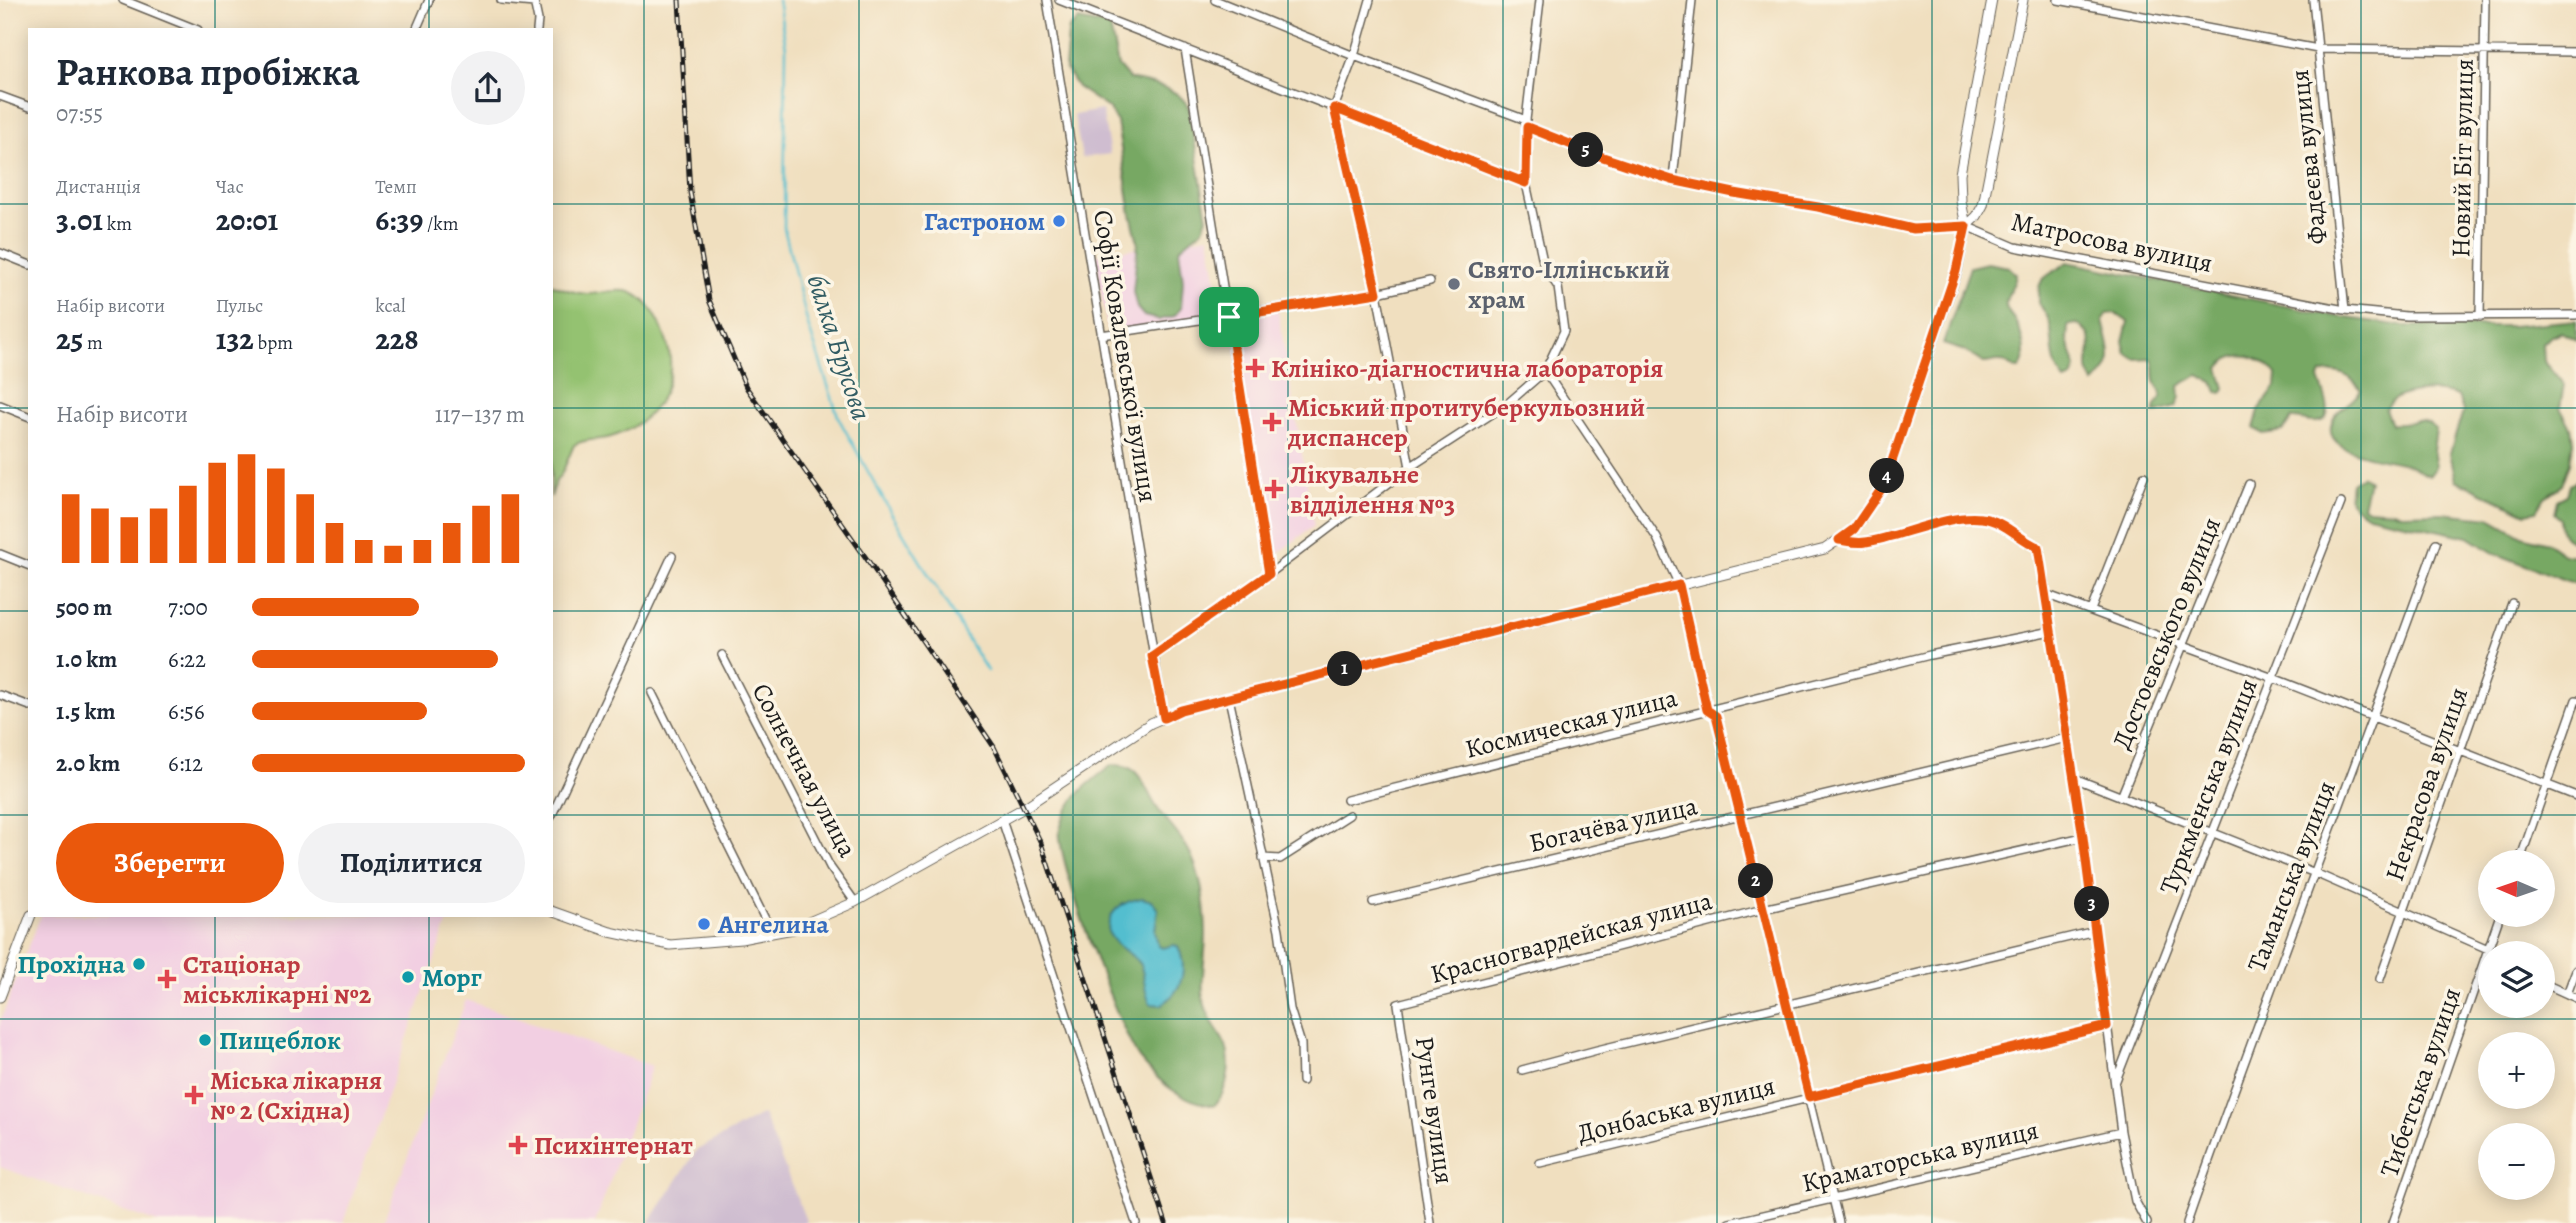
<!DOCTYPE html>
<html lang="uk">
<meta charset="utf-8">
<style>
:root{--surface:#fff;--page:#f2f2f3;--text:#1f2937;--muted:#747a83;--accent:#ea580c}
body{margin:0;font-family:Alegreya,serif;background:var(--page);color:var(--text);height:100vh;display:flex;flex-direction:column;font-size:26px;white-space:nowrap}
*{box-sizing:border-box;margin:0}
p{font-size:23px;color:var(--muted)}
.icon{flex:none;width:38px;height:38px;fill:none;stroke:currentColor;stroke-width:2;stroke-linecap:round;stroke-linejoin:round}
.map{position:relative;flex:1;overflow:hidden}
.side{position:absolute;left:28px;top:28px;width:525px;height:889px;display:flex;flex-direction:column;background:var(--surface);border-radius:0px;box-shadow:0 4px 18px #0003}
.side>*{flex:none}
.needle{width:46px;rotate:272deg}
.controls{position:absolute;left:2478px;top:850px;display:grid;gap:14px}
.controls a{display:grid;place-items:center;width:77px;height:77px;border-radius:50%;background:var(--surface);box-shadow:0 4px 18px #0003;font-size:35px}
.pin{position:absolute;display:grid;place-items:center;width:60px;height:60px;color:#fff;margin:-30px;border-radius:14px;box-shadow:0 4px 10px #0006}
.km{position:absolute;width:35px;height:35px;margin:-18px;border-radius:50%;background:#222;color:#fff;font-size:19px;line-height:35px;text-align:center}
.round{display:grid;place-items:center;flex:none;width:74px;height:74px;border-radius:37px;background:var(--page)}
.summary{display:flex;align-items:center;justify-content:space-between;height:119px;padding:0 28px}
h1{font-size:38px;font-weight:600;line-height:52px}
.stats{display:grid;grid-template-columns:repeat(3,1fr);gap:10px;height:119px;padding:7px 28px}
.stats div{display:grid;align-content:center}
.stats b{font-size:30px;font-weight:600}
.stats small{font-size:19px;font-weight:400}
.stats p{font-size:19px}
.chart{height:196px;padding:14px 28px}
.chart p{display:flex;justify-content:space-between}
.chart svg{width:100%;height:126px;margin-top:7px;stroke:var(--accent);stroke-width:6}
.button{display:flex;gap:14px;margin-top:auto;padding:14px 28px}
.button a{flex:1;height:80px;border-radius:42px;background:var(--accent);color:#fff;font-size:28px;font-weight:600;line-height:80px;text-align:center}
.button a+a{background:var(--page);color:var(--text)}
ul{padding:0 28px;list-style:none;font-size:23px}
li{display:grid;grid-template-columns:112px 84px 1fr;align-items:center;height:52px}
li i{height:18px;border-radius:9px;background:var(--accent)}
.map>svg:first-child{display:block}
.built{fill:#f2cfe2}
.industrial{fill:#cfbdd0}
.green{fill:#94c271;stroke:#586f46;stroke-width:2}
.forest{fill:#77a863;stroke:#4a6240;stroke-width:2}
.water{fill:#53becf;stroke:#386d76;stroke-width:2}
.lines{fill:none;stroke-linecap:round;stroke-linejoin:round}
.stream{stroke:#53becf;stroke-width:2.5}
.minor-casing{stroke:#666055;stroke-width:10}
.tertiary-casing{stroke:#666055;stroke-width:11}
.minor{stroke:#fff;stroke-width:7}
.tertiary{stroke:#fff;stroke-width:9}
.rail-casing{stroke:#1c1c1c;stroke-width:5}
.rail{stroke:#fcf5e5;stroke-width:2.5;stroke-dasharray:8;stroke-linecap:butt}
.route-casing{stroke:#fff;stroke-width:14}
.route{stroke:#ea580c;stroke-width:9}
.grid{fill:none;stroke:#0f766e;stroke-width:2;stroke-opacity:0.55}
.shop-dot{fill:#3f7fe0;stroke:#fcf5e5;stroke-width:2.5}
.worship-dot{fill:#6b7280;stroke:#fcf5e5;stroke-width:2.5}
.health-dot{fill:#e0444e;stroke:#fcf5e5;stroke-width:2.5}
.culture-dot{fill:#0f9aa8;stroke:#fcf5e5;stroke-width:2.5}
.labels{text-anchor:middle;stroke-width:7;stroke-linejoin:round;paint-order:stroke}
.street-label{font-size:26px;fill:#1c1c1c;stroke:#fcf5e5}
.shop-label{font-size:26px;font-weight:bold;fill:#366cbe;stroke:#fcf5e5;text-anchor:end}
.worship-label{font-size:26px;font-weight:bold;fill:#5b616d;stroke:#fcf5e5;text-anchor:start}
.health-label{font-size:26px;font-weight:bold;fill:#be3a42;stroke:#fcf5e5;text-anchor:start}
.culture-label{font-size:26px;font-weight:bold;fill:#0d838f;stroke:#fcf5e5;text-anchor:start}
.water-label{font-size:28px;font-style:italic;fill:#325d64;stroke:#fcf5e5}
</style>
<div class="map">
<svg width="2576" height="1223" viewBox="0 0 2576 1223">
<rect width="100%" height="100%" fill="#fcf5e5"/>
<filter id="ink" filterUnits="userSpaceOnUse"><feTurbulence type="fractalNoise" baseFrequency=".0143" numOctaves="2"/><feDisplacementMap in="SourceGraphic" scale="14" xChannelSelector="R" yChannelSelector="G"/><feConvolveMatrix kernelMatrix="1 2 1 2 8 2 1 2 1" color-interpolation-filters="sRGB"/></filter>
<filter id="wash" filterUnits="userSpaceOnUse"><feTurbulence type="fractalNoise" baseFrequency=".00686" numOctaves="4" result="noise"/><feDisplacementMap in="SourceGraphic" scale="28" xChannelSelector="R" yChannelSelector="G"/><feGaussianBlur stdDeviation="1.57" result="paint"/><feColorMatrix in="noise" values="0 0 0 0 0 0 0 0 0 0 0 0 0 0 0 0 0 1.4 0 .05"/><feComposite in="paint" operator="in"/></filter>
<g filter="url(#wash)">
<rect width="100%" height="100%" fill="#f0dfbf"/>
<!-- built -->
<path class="built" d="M1209 236 1222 314 1108 333 1095 255Z
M1278 311 1314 526 1269 560 1231 319Z
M41 915H450L343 1223H158L0 1167V1022Z
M466 1000 652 1066 595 1223H383Z"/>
<!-- industrial -->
<path class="industrial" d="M1102 110 1110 154 1082 158 1074 115Z
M763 1114 807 1223H649L697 1150Z"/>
<!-- green -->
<path class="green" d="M551 284C563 289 575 293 587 294 600 294 618 288 630 292 649 299 659 319 665 337 682 382 655 423 611 437 599 441 585 438 574 445L562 473 556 481 551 497Z"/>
<!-- forest -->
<path class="forest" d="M1078 20 1110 26 1118 66 1129 79C1151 84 1178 86 1189 108L1207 218 1203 229 1179 249 1183 281 1181 308 1174 316 1159 320 1144 316 1137 308 1133 292 1138 242 1131 215 1117 122 1108 108 1077 87 1065 68 1068 34 1069 28Z
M2067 262 2340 317 2404 326H2511L2576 320V340L2561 332 2551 336 2543 344 2544 361 2564 385 2560 408 2571 427 2573 442 2570 463 2562 485 2545 497 2536 511 2526 513 2456 480 2450 453 2463 411 2458 396C2438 389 2397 388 2385 409L2391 424C2411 427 2416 412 2436 429L2433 451 2436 467 2430 475C2417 473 2417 467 2406 464 2387 459 2326 454 2331 426 2336 405 2353 406 2361 389 2350 376 2339 368 2321 374L2319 379C2323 391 2339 423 2314 422 2306 422 2300 418 2291 419L2283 431 2263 434 2254 428 2259 410 2276 387 2277 375C2262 356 2235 346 2219 368L2225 388 2222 393 2217 392 2213 382 2198 375 2179 386 2180 397 2176 407 2155 413C2154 404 2159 404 2161 397 2162 390 2156 386 2155 381 2153 372 2156 366 2151 358L2135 359 2126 353 2123 342 2128 322 2115 313 2107 314 2103 321C2109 348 2119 363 2094 383 2093 380 2090 377 2089 373 2084 357 2098 343 2084 329 2079 324 2075 323 2068 326L2067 340 2076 368 2072 378 2065 381C2062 377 2058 371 2056 366 2048 342 2058 325 2038 303 2037 273 2047 279 2067 262Z
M1987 263 2009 267 2016 274C2016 286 2004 295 2006 306 2007 312 2012 316 2015 321 2022 334 2029 357 2019 369 2010 369 2012 365 2005 362 1997 359 1991 363 1983 363L1965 351 1943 344 1970 267Z
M2362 476 2369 481 2363 506 2368 509 2393 511 2402 514 2442 513 2490 518 2522 536 2548 543 2564 554 2576 556V584L2494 553 2468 537 2368 515 2353 505 2349 497 2351 483Z
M2576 480V542C2562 539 2560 532 2560 519L2554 513 2557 500 2567 495 2570 485Z
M1112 765C1141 763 1143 786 1156 806 1165 821 1179 833 1188 849 1202 874 1205 904 1206 932 1206 953 1201 976 1203 997 1206 1014 1215 1026 1223 1040 1234 1059 1228 1091 1214 1106 1180 1100 1162 1085 1140 1059 1122 1038 1054 853 1060 829 1068 798 1088 783 1112 765Z"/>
<!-- water -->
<path class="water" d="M1142 898 1152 901 1158 910 1155 930 1158 946 1163 948 1173 945 1178 946C1188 969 1183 990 1162 1005L1151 1004C1143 994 1146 977 1140 965 1132 951 1119 952 1108 932 1108 909 1122 902 1142 898Z"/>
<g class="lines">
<!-- stream -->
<path class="stream" d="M778 0 786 48 784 228 808 325 839 419 891 513 987 671"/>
</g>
</g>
<g filter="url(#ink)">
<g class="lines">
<defs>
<path id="minor" d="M123 0 198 30
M501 0 534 3
M1047 0 1164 718
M1059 0 1526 183
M1215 0 1354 56 1526 120
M1370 0 1354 56 1334 108 1377 293 1410 467
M2058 0 2318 49 2576 52
M2313 0 2345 310
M534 1 538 20 537 30
M416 30 429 0
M1185 49 1269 574
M0 96 30 107
M1527 126 1597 155 1673 179 1734 193 1818 207 1913 229 1966 226 2015 247 2345 310 2406 316 2576 315
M1673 179 1692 0
M0 253 30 265
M2480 317 2485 0
M1101 335 1377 293 1430 281
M1545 371 1657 538 1679 585 1707 710 1716 716 1839 1223
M0 405 30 417
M1839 540C1847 541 1857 544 1866 542 1902 537 1945 514 1981 518 2004 520 2018 539 2038 547L2083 837 2121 1132 2135 1201 2147 1223
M0 554 30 566
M2045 594 2273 678 2576 796
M2091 610 2144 476
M722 655 830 867 855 902
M1152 656 1269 574 1410 467 1507 404 1545 371 1564 331 1558 287 1544 266 1526 183V120L1540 0
M652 693 772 933
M0 695 30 706
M1229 698 1279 930 1290 1009 1301 1044 1302 1081
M2074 778 2315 873 2488 949
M2121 797 2249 484
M1347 800 1930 655 2051 631
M551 817 672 556
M1002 820 1136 1223
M1263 858 1280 859 1349 815
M2519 863 2576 700
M1373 902 2067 738
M2380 979 2512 603
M2543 983 2576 998
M2567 994 2576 970
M1522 1070 1597 1050 2095 931
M2115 1083 2341 503
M1540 1163 2107 1026
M1430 1223 1398 1004 1763 909 2083 837
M1729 1223 2121 1132
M2187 1223C2266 995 2355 770 2436 543
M2393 1223 2500 915"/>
<path id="tertiary" d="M1966 226 1977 216 1983 205 2023 0
M551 911 610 932 670 945 741 939 793 929 855 902 1022 809 1151 723 1181 710 1825 549 1854 529 1884 485 1957 271 1966 226 1961 201 1960 174 1992 0
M0 997 31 915"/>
</defs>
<!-- minor casing -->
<use href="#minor" class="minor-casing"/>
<!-- tertiary casing -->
<use href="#tertiary" class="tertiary-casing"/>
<!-- minor -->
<use href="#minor" class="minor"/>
<!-- tertiary -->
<use href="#tertiary" class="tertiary"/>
<defs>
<path id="rail" d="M679 0 690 192 709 300 746 387 878 575 994 747 1041 843 1166 1223"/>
</defs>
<!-- rail casing -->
<use href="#rail" class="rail-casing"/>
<!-- rail -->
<use href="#rail" class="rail"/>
</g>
</g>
<g class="lines" filter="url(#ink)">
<defs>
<path id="route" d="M1334 108 1526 183 1527 127 1597 155 1672 180 1734 193 1818 207 1913 229 1966 226 1956 271 1884 485 1854 529 1839 540C1847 541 1857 544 1866 542 1900 537 1947 514 1981 518 2004 520 2018 539 2038 547L2083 837 2107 1026 1809 1097 1716 716 1707 710 1679 585 1181 710 1164 718 1152 656 1269 574 1229 317 1377 293Z"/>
</defs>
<!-- route casing -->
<use href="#route" class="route-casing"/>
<!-- route -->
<use href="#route" class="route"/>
</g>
<!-- grid -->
<path class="grid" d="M215 0V30M429 0V30M644 0V1223M859 0V1223M1073 0V1223M1288 0V1223M1503 0V1223M1717 0V1223M1932 0V1223M2147 0V1223M2361 0V1223M0 204H30M551 204H2576M0 408H30M551 408H2576M0 611H30M551 611H2576M0 815H30M551 815H2576M215 915V1223M429 915V1223M0 1019H2576"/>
<!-- markers -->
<g class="shop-dot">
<circle cx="1059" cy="221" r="7"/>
<circle cx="704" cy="924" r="7"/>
</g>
<circle class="worship-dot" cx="1454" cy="284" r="7"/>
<g class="health-dot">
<path d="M1251.5 357.5h7v7h7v7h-7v7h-7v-7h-7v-7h7z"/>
<path d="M1268.5 411.5h7v7h7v7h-7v7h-7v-7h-7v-7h7z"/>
<path d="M1270.5 478.5h7v7h7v7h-7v7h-7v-7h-7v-7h7z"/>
<path d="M163.5 968.5h7v7h7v7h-7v7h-7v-7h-7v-7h7z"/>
<path d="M190.5 1084.5h7v7h7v7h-7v7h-7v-7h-7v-7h7z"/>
<path d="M514.5 1134.5h7v7h7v7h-7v7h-7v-7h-7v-7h7z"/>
</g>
<g class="culture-dot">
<circle cx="139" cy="964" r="7"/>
<circle cx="408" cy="977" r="7"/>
<circle cx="205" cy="1040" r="7"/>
</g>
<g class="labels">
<!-- street labels -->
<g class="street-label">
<text transform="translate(2308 157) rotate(-96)" y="9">Фадеєва вулиця</text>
<text transform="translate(2462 158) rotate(-89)" y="9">Новий Біт вулиця</text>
<text transform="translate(2112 242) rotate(12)" y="9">Матросова вулиця</text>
<text transform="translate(1126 356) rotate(81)" y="9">Софії Ковалевської вулиця</text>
<text transform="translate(2166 633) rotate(-68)" y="9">Достоєвського вулиця</text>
<text transform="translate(1571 723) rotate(-14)" y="9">Космическая улица</text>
<text transform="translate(805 770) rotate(62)" y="9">Солнечная улица</text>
<text transform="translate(2426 784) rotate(-71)" y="9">Некрасова вулиця</text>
<text transform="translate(2208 786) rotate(-69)" y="9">Туркменська вулиця</text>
<text transform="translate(1613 824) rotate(-13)" y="9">Богачёва улица</text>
<text transform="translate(2291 876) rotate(-69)" y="9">Таманська вулиця</text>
<text transform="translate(1571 937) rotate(-15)" y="9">Красногвардейская улица</text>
<text transform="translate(2420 1082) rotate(-71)" y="9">Тибетська вулиця</text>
<text transform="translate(1676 1109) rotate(-14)" y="9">Донбаська вулиця</text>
<text transform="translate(1435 1110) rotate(82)" y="9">Рунге вулиця</text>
<text transform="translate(1920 1156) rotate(-13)" y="9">Краматорська вулиця</text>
</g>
<!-- shop labels -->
<g class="shop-label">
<text x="1045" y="230">Гастроном</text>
<text x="718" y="933" text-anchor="start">Ангелина</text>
</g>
<!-- worship labels -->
<g class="worship-label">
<text x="1468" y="278">Свято-Іллінський<tspan x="1468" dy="30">храм</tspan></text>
</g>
<!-- health labels -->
<g class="health-label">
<text x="1271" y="377">Клініко-діагностична лабораторія</text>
<text x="1288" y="416">Міський протитуберкульозний<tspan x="1288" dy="30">диспансер</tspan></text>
<text x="1290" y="483">Лікувальне<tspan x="1290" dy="30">відділення №3</tspan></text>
<text x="183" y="973">Стаціонар<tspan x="183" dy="30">міськлікарні №2</tspan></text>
<text x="210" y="1089">Міська лікарня<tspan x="210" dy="30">№ 2 (Східна)</tspan></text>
<text x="534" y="1154">Психінтернат</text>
</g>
<!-- culture labels -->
<g class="culture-label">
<text x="125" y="973" text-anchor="end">Прохідна</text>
<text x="422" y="986">Морг</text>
<text x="219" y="1049">Пищеблок</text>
</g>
<!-- water labels -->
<g class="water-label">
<text transform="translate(840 347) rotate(72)" y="10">балка Брусова</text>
</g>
</g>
</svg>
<div class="controls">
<a><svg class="needle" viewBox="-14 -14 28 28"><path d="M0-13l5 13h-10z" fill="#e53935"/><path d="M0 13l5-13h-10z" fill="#747a83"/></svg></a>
<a><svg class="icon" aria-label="layers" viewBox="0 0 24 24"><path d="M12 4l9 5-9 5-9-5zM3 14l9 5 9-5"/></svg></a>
<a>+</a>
<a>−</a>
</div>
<div class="pin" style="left:1229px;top:317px;background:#1e9e55"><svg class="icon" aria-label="arrive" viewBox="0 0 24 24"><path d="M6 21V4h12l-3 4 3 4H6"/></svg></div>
<b class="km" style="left:1345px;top:669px">1</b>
<b class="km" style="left:1756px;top:881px">2</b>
<b class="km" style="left:2092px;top:904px">3</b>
<b class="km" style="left:1887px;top:476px">4</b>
<b class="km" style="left:1586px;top:150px">5</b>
<section class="side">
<div class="summary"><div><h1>Ранкова пробіжка</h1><p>07:55</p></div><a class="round"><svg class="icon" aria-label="share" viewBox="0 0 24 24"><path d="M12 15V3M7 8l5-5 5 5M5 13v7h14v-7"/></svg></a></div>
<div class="stats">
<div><p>Дистанція</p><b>3.01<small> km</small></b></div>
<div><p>Час</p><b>20:01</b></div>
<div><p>Темп</p><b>6:39<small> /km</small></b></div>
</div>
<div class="stats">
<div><p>Набір висоти</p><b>25<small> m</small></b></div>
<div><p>Пульс</p><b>132<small> bpm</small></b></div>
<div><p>kcal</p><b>228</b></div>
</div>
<div class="chart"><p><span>Набір висоти</span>117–137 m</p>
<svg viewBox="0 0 160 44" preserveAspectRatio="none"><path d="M5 44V20M15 44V25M25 44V28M35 44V25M45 44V17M55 44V9M65 44V6M75 44V11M85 44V20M95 44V30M105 44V36M115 44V38M125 44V36M135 44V30M145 44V24M155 44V20"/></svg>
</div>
<ul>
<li><b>500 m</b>7:00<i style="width:61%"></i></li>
<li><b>1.0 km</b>6:22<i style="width:90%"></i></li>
<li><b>1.5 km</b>6:56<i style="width:64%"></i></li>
<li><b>2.0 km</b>6:12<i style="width:100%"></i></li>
</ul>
<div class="button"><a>Зберегти</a><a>Поділитися</a></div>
</section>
</div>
